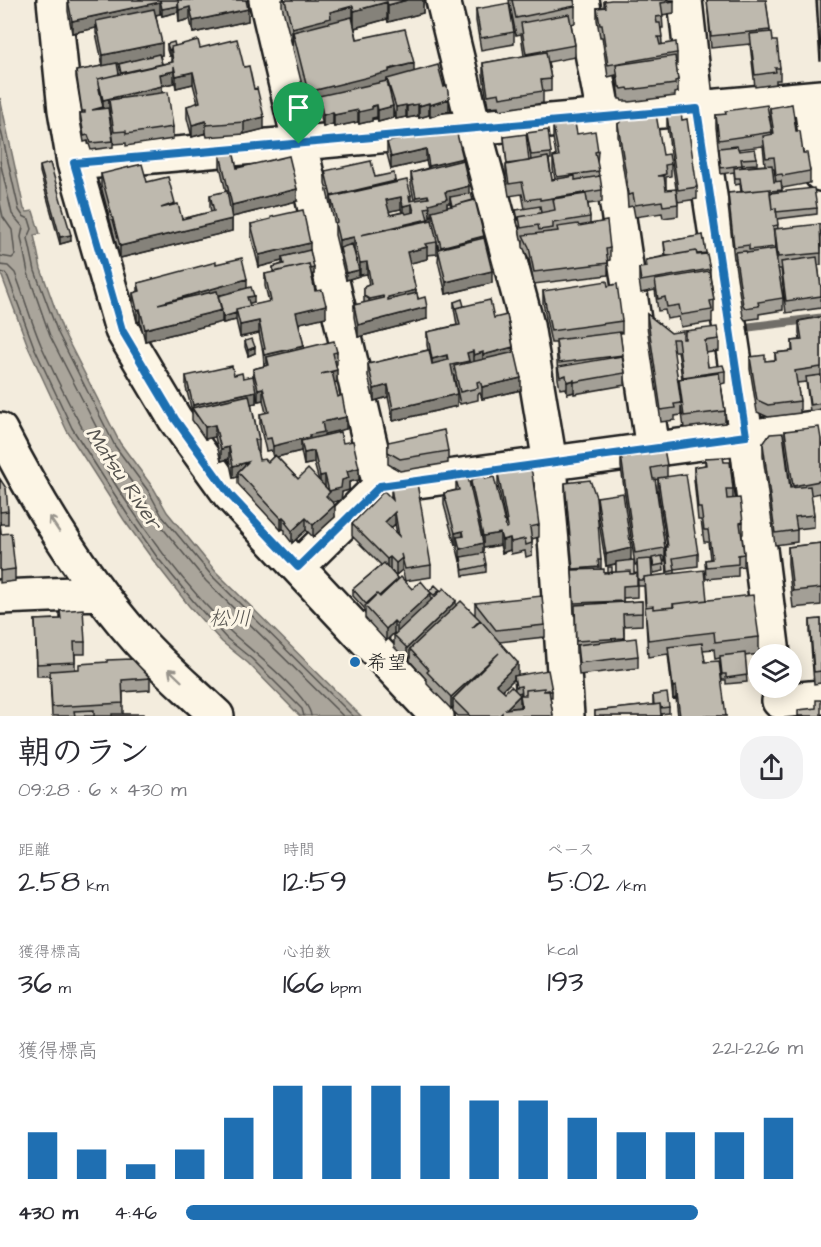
<!DOCTYPE html>
<html lang="ja">
<meta charset="utf-8">
<style>
:root{--surface:#fff;--page:#f2f2f3;--text:#2b2b33;--muted:#7c7c81;--accent:#1f6fb2}
body{margin:0;font-family:"Architects Daughter","Klee One",sans-serif;background:var(--page);color:var(--text);height:100vh;display:flex;flex-direction:column;font-size:22px;white-space:nowrap}
*{box-sizing:border-box;margin:0}
p{font-size:20px;color:var(--muted)}
.icon{flex:none;width:33px;height:33px;fill:none;stroke:currentColor;stroke-width:2;stroke-linecap:round;stroke-linejoin:round}
.map{position:relative;height:716px;overflow:hidden}
.details{display:flex;flex-direction:column;background:var(--surface);flex:1}
.details>*{flex:none}
.tools{position:absolute;left:748px;top:644px;display:grid;gap:12px}
.tools a{display:grid;place-items:center;width:54px;height:54px;border-radius:50%;background:var(--surface);box-shadow:0 3px 15px #0003;font-size:30px}
.pin{position:absolute;display:grid;place-items:center;width:51px;height:51px;color:#fff;margin:-62px -26px;border-radius:50% 50% 50% 0;rotate:-45deg;box-shadow:0 0 6px #0007}
.pin .icon{rotate:45deg}
.round{display:grid;place-items:center;flex:none;width:63px;height:63px;border-radius:24px;background:var(--page)}
.overview{display:flex;align-items:center;justify-content:space-between;height:102px;padding:0 18px}
h1{font-size:33px;font-weight:600;line-height:45px}
.figures{display:grid;grid-template-columns:repeat(3,1fr);gap:9px;height:102px;padding:6px 18px}
.figures div{display:grid;align-content:center}
.figures b{font-size:30px;font-weight:600}
.figures small{font-size:16px;font-weight:400}
.figures p{font-size:16px}
.chart{height:168px;padding:12px 18px}
.chart p{display:flex;justify-content:space-between}
.chart svg{width:100%;height:108px;margin-top:6px;stroke:var(--accent);stroke-width:6}
ul{padding:0 18px;list-style:none;font-size:20px}
li{display:grid;grid-template-columns:96px 72px 1fr;align-items:center;height:45px}
li i{height:15px;border-radius:8px;background:var(--accent)}
.map>svg:first-child{display:block}
.water{fill:#aaa59b;stroke:#716e68;stroke-width:1.5}
.lines{fill:none;stroke-linecap:round;stroke-linejoin:round}
.shore{stroke:#55534f;stroke-width:1.5}
.stream{stroke:#716e68;stroke-width:9}
.minor-casing{stroke:#1c1c1c;stroke-width:38}
.minor{stroke:#fcf5e5;stroke-width:33}
.wall{fill:#a39f96;stroke:#1c1c1c;stroke-width:1.5;fill-rule:evenodd}
.shaded-wall{fill:#85827a;stroke:#1c1c1c;stroke-width:1.5}
.building{fill:#beb9ae;stroke:#1c1c1c;stroke-width:1.5;fill-rule:evenodd}
.oneway{stroke:#97938b}
.route-casing{stroke:#fff;stroke-width:12}
.route{stroke:#1f6fb2;stroke-width:8}
.poi-dot{fill:#1f6fb2;stroke:#fcf5e5;stroke-width:2}
.labels{text-anchor:middle;stroke-width:6;stroke-linejoin:round;paint-order:stroke}
.poi-label{font-size:20px;fill:#1c1c1c;stroke:#fcf5e5;text-anchor:start}
.water-label{font-size:21px;font-style:italic;fill:#55534f;stroke:#fcf5e5}
</style>
<div class="map">
<svg width="821" height="716" viewBox="0 0 821 716">
<rect width="100%" height="100%" fill="#f3ecdd"/>
<filter id="ink" filterUnits="userSpaceOnUse"><feTurbulence type="fractalNoise" baseFrequency=".0167" numOctaves="2"/><feDisplacementMap in="SourceGraphic" scale="12" xChannelSelector="R" yChannelSelector="G"/><feConvolveMatrix kernelMatrix="1 2 1 2 8 2 1 2 1" color-interpolation-filters="sRGB"/></filter>
<g filter="url(#ink)">
<!-- water -->
<path class="water" d="M0 98 24 209 27 212 33 211 40 234 34 235 41 269 63 331 120 443 154 489 167 512 216 572 361 716H300L248 663 222 642 189 606 153 560 124 520 67 431 29 349 0 271Z"/>
<g class="lines">
<!-- shore -->
<path class="shore" d="M0 126 19 210 23 216 29 219 32 229 28 238 35 271 58 333 115 446 149 492 162 516 212 576 353 716
M0 161 12 214 23 227 21 237 28 273 50 336 108 450 142 496 156 520 206 581 343 716
M0 203 3 217 12 230 15 255 12 258 0 256
M0 265 8 266 15 273C24 296 31 321 41 345 81 435 137 528 203 602 213 612 221 622 231 632 247 647 310 696 311 716
M0 272 5 273 8 277 34 347 72 428 129 517 157 557 194 602 226 638 252 659 302 709 304 716"/>
<!-- stream -->
<path class="stream" d="M741 328 821 318"/>
<defs>
<path id="minor" d="M54 0 65 110 74 163 122 330 175 419 230 495 437 716
M266 0 380 486
M443 0 474 128 527 325 550 463 567 716
M582 0 604 116 653 450
M685 0 697 109 746 436 773 654
M810 98 821 174
M74 163 821 97
M0 430C38 504 83 578 138 640 162 667 191 691 217 716
M298 567 380 486 821 427
M0 597 99 593
M779 701 821 697"/>
</defs>
<!-- minor casing -->
<use href="#minor" class="minor-casing"/>
<!-- minor -->
<use href="#minor" class="minor"/>
</g>
<!-- wall -->
<path class="wall" d="M68 0H246L248 21 193 33 190 19 179 22 178 12 162 16 160 10V14L156 15 162 55H160L162 64 171 62V56H169L167 50V44L175 46 200 48 244 67 264 129 244 134 207 137 206 133 192 137 187 118V106L198 103 193 84 176 88 174 78V83L162 86V93L173 127V139L126 146V143L114 144 109 111H108L113 141V147L91 150 88 141 84 142 80 120V113H82L76 77V71L103 66 96 33V28L72 33 68 11Z
M282 0H423V13L388 22 387 19 355 28 357 39 414 71 449 111 430 117 429 115 419 118 418 116 407 118 406 117 396 119 393 109V118L378 122 377 117 372 118V121L359 124 358 122 334 127 333 124 323 127 319 106 308 109 293 49V45H292L282 6Z
M509 0H574L575 6V23L571 24 575 45V57L548 62 551 79V91L543 92V103L500 110 499 106 488 107 483 75V63L524 56 521 34 516 35Z
M674 0V13L662 15 663 28H661L662 44 677 53V66H676L678 80V92L675 93V96L629 102 628 101H622L621 99H619L616 75 608 77 602 37H600L597 20V8L604 7V1Z
M707 0H766L770 32 780 68V80H776V84L755 87 750 44 711 48Z
M816 0H821V61H820Z
M476 9 514 32V44L481 50 476 21Z
M770 108 796 131 810 171V183L783 188 781 186 782 192 817 208V214L777 219 778 229 821 231V265H818L821 288V308L786 313 781 269H778L783 298V310L759 314V318L745 320 743 317 735 264V259H734L728 205V193L741 192 740 184 735 185 734 172 721 174 716 127V115L772 132V134L770 120ZM763 146 765 165 742 167V165L757 164V158L739 151 738 149ZM772 169H774L776 182H774ZM774 238H775L777 259 775 249Z
M667 115 697 187V199L678 202 667 127Z
M618 124 663 155 671 164V176L666 177V190L678 204V216L663 218 662 213 635 217 633 206 628 207 627 193 618 136Z
M553 126 577 134 598 151 597 164 599 176 602 190V202L588 204 590 217V224L610 248V260L608 261V275L534 284 529 259 523 247V240H521L519 226H518L516 217V210L525 209 522 194 509 196 506 177V165L507 164 504 137 529 161 531 160 527 133 551 153V159H549L552 180 555 179 553 169V157L556 156 553 138Z
M427 136 463 160 469 194 473 200 484 238 492 283 446 294 438 261 439 249 435 235 437 242V254L427 255V259L410 263 416 293 427 319 358 337 354 317V305L364 303V287L369 285 367 274 360 275 354 249 359 276 346 280 335 235V225L325 183V171L375 177 395 183 411 195V201L414 200 411 185V173L428 168 426 161 391 169 387 154V142ZM447 203H450L451 206 447 207ZM401 209 402 212 390 215 389 211ZM432 215V221H428V219H430V216Z
M220 154 237 168 297 201 232 217V231L120 258 101 186V174L147 182 175 205 182 219 211 212 210 207V195L226 192 220 166Z
M40 166 71 241 60 244 40 172Z
M251 224 310 250 314 274 311 275 315 291 326 317 299 323 304 348 337 352V364L336 365 337 382H334L346 429 324 434V435L343 443 359 480 349 482V490L342 492 341 500 332 502 335 517 313 537 306 530 292 543 285 534V530L283 529 281 530 238 484V477L233 478 229 459 221 461 215 437 205 439 192 420V411L186 388V376L234 375 243 378 253 379V369L264 366 263 352 259 333 240 337 236 320 223 323 222 317V322L145 341 140 321 137 322 133 305V293L138 292V283L216 264 247 288 254 302 249 303 250 306 269 302 265 286V274L273 273V267L282 264V261L259 267 251 236ZM256 392 258 401 263 400 266 413 260 414V426L266 451 271 450 273 457 268 462 259 460 257 452H259V440L251 404 256 403ZM301 451 304 465 314 463 319 481 298 479 277 457Z
M703 235 706 254 710 269V274L714 300V312L712 313V322L681 327 679 317 667 319 665 310 658 311 655 290 641 293 639 280V268L646 267V260L665 256 664 242Z
M608 286 622 321V333H620L625 373V385L574 394V392L567 394 566 388 560 389 558 379 556 343H551L543 303V291Z
M454 302 494 318 513 352 521 390 482 399 480 393 478 394V400L460 404 454 376 453 377 457 406 393 421 388 397 374 401 368 376V364L428 350 427 345V332L457 325 454 308Z
M647 314 671 333 683 339H685V331L719 339V351L706 353 708 367 725 371V383L721 384 725 411V423L684 428 681 406V415L675 416V420L661 422 647 326ZM673 351H678L682 379H679V388Z
M821 317V409L810 411 806 382 797 383 800 401V413L768 417 757 412 750 369V357L765 361 775 360V353L792 351V341L800 340 799 333V321Z
M245 341 255 353 248 356 245 347Z
M785 431 821 439V500L820 493 811 495 814 515V527L797 529V542L775 545 763 456V444L791 488 785 443Z
M388 442 448 451V463L400 471 388 464Z
M621 455 667 465V477L698 554V566L675 569V574L707 600 759 637V654L745 656 747 682 726 684V680H722L720 658 715 659 714 649 703 650 705 662 726 716H678L676 698 673 699 668 654 648 657 644 586H638L637 564 635 565 621 467ZM658 479V490L667 547H666V559L667 575 652 576 651 562H652L654 573 664 571 663 561H665V548L655 480Z
M705 458 724 462 733 489V499L743 522V534L742 535 744 554V566L738 567V576L706 579 705 560 710 559 708 542H704L701 520H698L694 479V467L705 465Z
M498 473 539 525V537L532 539V555L526 557 525 551 511 554 510 550 502 553 500 545 483 548V553L486 565V572L463 576 461 560 460 561 457 549V545H455L444 505V493L456 490V480L471 488V482L485 479 506 525 498 485Z
M0 479 8 511V524H0L1 534 15 569V581L0 583Z
M565 483 601 560V569L604 573 616 572V564L606 566 597 509V497L631 560 637 585V597L623 598V602L642 601V625L624 626V640L638 656V668L579 675 577 653H576L575 615H574L572 572 565 495Z
M391 487 431 565V577L405 581 402 568V570L396 575 389 569 398 580 412 589 430 591 440 590 456 605 475 615V603L545 625V637L499 642 518 675 552 691V697H550L553 716H458L453 711V707L451 709 427 684V680L410 661V657L407 660 394 647V635L395 634 394 633 386 641 365 618V609L353 596V589L381 565 352 536V524L391 498ZM395 524 397 534 391 528ZM514 679 515 690 505 692 503 690ZM521 692V695H520V707L518 693Z
M821 543V605L793 608 788 564V547Z
M60 611 85 642V654H75V669L150 678V690L123 692V714L143 716H52L50 676H37L35 620 60 619Z
M821 619V683L814 684 810 632V620Z
M653 695 669 707V713L661 714V716H595V711L653 705Z"/>
<!-- shaded-wall -->
<path class="shaded-wall" d="M407 0H423V13L388 22V5Z
M197 1 190 9V19L179 22V10Z
M160 2V14L97 27 96 21V28L72 33V21Z
M387 2V19L354 28V11Z
M178 6V12L162 16V9Z
M353 6V23L293 32V45H292V28L330 12Z
M248 9V21L193 33V21Z
M162 43V55L103 67V55Z
M171 49V56H169V50Z
M414 63V80L389 86 387 79V89L319 96V106L308 109V92Z
M174 71V83L160 86 122 84Z
M193 72V84L176 88V76Z
M162 86V98L109 100V111L103 112 92 110 103 107V100Z
M449 99V111L430 117V105Z
M429 103V115L419 118V106Z
M418 104V116L407 118V106Z
M377 105V117L372 118V121L359 124V112Z
M406 105V117L396 119V107Z
M393 106V118L378 122V110Z
M358 110V122L334 127V115Z
M333 112V124L323 127V115Z
M264 117V129L244 134V122Z
M206 121V133L192 137V125Z
M426 149V161L391 169V157Z
M463 158V170L429 178V166Z
M395 181V193L331 197V208V196Z
M469 186V198L450 197V203H447V211H432V215L430 216 429 204 445 192Z
M297 189V201L232 217V205Z
M428 195V207L416 209V197Z
M401 197V209L386 212V200Z
M412 204V216L403 218V206Z
M232 219V231L120 258V246Z
M428 219V231L361 235Z
M71 235V241L60 244V237Z
M484 236V248L441 259V247Z
M354 237V249L341 252 340 248V252H339V240Z
M310 243V255L282 257V261L259 267V255Z
M427 247V259L407 264V252Z
M367 262V274L360 275V263Z
M314 268V274L276 283V277Z
M359 270V276L346 280V273Z
M492 271V283L446 294V282Z
M247 279V291L158 304Z
M416 290V302L388 309V297Z
M254 296V302L247 304V297Z
M383 296V308L369 311V299Z
M326 305V317L296 324V312Z
M427 307V319L358 337V325Z
M140 309V321L137 322V310Z
M222 310V322L145 341V329Z
M236 313V320L223 323V317Z
M259 321V333L240 337V325Z
M304 346V358L267 357V367H264V355Z
M255 347V353L248 356V350Z
M513 347V359L483 367V355Z
M473 351V363L469 364 467 353Z
M483 352V364L474 367V355Z
M447 355V367L432 371V359Z
M337 370V382L321 386V374Z
M521 378V390L482 399V387Z
M574 380V392L567 394V382Z
M388 385V397L374 401V389Z
M263 388V400L258 401V389Z
M256 391V403L197 416 193 410V405Z
M457 394V406L393 421V409Z
M346 417V429L324 434V444L301 441V451L273 458V446L309 435 322 422Z
M215 425V437L205 439V427Z
M229 447V459L221 461V449Z
M314 451V463L304 465V453Z
M248 462 238 472V477L233 478V466Z
M359 468V480L349 482V490L342 492 341 500 330 503 326 496 329 491 342 480 347 471Z
M325 475V487L320 488V476Z
M335 505V517L313 537V525Z
M395 512V524L385 534V522Z
M283 517V529L281 530V518Z
M306 518V530L292 543V531Z
M463 531V543L457 537V545H455V533Z
M500 533V545L483 548V536Z
M510 538V550L502 553V540Z
M483 543V555L461 557V560L460 561V549Z
M631 548V560L606 566V554Z
M390 557V569L387 571V559Z
M402 558V570L396 575V563Z
M398 579V585L368 606Z
M431 593V605L397 636V624Z
M456 601V613L410 649V657L407 660V648Z
M394 621V633L386 641V629Z
M499 653 453 699V707L451 709V697Z
M518 663V675L514 676V679L496 696V684Z
M676 686V698L673 699V687Z
M520 695V707L506 709Z"/>
<!-- building -->
<path class="building" d="M68 0H160V2L72 21Z
M160 0H180H178V6L162 9Z
M178 0H246L248 9 193 21 190 7 179 10Z
M285 0H407L388 5 387 2 354 11 353 6 330 12 331 18 292 28Z
M512 0H574L575 6 516 18Z
M611 0H674V1L661 3 663 16 656 17 657 23H660L662 37H658L660 45 676 42 677 53 608 65 602 25H600L597 8 606 7 604 1Z
M707 0H766L770 30 711 36Z
M817 0H821V49H820Z
M509 3 514 32 481 38 476 9Z
M154 9 162 43 103 55 96 21Z
M569 14 575 45 526 54 521 23Z
M352 17 357 39 405 29 414 63 389 69V72L308 92 293 32Z
M772 32 773 41H777L780 68H775L776 72 755 75 750 34Z
M237 39 244 67 249 66 254 89 257 88 264 117 244 122 207 125 206 121 192 125 187 106 200 102 193 72 176 76 174 66V71L160 74 162 86 103 100 98 79 173 62 171 47 198 40 200 48Z
M174 42 175 46 171 47V49L169 50 167 44Z
M546 52 551 79 541 80 543 91 500 98 499 93 488 95 483 63Z
M159 54 162 64 121 73 119 64Z
M675 56 678 80 675 81V84L629 90 628 88 622 89 621 87H619L616 65Z
M117 63 119 74 98 79V84L103 107 92 110 108 108 113 141 91 143 88 135 84 136 80 113H85V111H82L76 71Z
M438 65 444 87 447 86 449 99 430 105 429 103 419 106 418 104 407 106 406 105 396 107 387 79Z
M387 81 393 106 378 110 377 105 372 106V109L359 112 358 110 334 115 333 112 323 115 319 96Z
M168 92 173 127 126 134V131L114 132 109 100Z
M792 104 796 131H800L803 153H807L810 171 783 176 782 174 776 175 774 157 766 158 763 136 774 134 770 108Z
M767 105 772 132 719 140 716 115 726 114 725 111Z
M681 113 682 120 687 119 697 187 678 190 667 115Z
M656 114 663 155 669 154 671 164 665 165 666 174 658 176H664L666 190 676 189 678 204 663 206 662 201 635 205 633 194 628 195 627 181 618 124 623 119Z
M575 123 577 134 595 131 598 151 595 152 599 171 557 177 553 157 559 156 553 126Z
M456 130 463 158 429 166 426 149 391 157 387 142 427 133V136Z
M548 130 551 153 531 155 527 133Z
M526 134 529 161 507 164 504 137Z
M737 146 739 151 755 149 757 158 741 159 742 165 721 168 719 148Z
M233 151 237 168 289 156 297 189 232 205 220 154Z
M548 157 552 180 575 176V180L600 176 602 190 540 200V198L526 200 522 182 509 184 506 165Z
M463 160 469 186 445 192 447 199 429 204 430 207 425 208 428 219 361 235 432 220 437 242 425 244 427 247 407 252 416 290 388 297V300L417 293 418 299 425 297 427 307 358 325 354 305 384 298 383 296 369 299 364 296V287L371 284 367 262 360 263 354 237 339 240 335 223 337 222 331 197 407 180 411 195 409 196 410 201 429 198 428 195 416 197 411 173ZM401 197 403 206 412 204 414 212 406 214 405 212 390 215 386 200Z
M371 161 375 177 394 173 395 181 331 196 325 171Z
M50 163 71 235 60 237 40 166Z
M142 164 147 182 168 177 175 203 161 208 178 204 182 219 214 211 210 195 227 191 232 219 120 246 101 174Z
M772 165 774 182 781 181 782 190 770 191V189L742 192 740 178H735L734 168Z
M814 188 817 208 776 212V208L772 209 770 193Z
M770 189 772 209 776 208 778 225 773 226 775 247 749 250V245L734 247 728 193Z
M471 193 473 200 452 206 450 197Z
M586 194 590 217 553 223V228L539 230 538 225 521 228 519 217 555 210 553 199Z
M475 200 484 236 441 247 432 211Z
M540 206 541 213 519 217V220H518L516 210Z
M303 210 310 243 259 255 251 224 271 219V217Z
M607 221 610 248 606 249 608 263 534 272 529 247 523 235 558 231 557 227 578 224 579 226Z
M820 224 821 253 778 257 775 229Z
M703 235 706 253 697 254 696 251 666 256 664 242Z
M484 238 492 271 446 282 438 249Z
M352 244 359 270 346 273 340 248Z
M775 249 783 298 758 302 759 306 745 308 743 305 735 252 746 251 747 253Z
M310 250 314 268 310 269 309 264 274 272 273 267 284 264 282 257Z
M696 251 697 255 707 254 710 269 641 281 639 268 647 267 646 260Z
M817 257 821 288V296L786 301 781 262Z
M242 258 247 279 158 304 217 291 222 310 145 329 140 309 137 310 133 293 140 291 138 283 216 262V264Z
M309 264 315 291 322 290 326 305 296 312 304 346 264 355 263 349H265L259 321 240 325 236 309 271 301 265 274Z
M709 271 714 300 710 301 712 310 681 315 679 305 667 307 665 297 658 299 655 280Z
M607 281 608 286 617 284 622 321 551 331 543 291Z
M251 287 254 296 247 297 250 306 236 309V313L223 317 218 296Z
M462 299 464 306 456 308V309L454 302Z
M490 300 494 318 507 315 513 347 483 355V352L474 355 473 351 467 353 469 361 451 365 457 394 393 409 388 385 374 389 368 364 429 350 432 364 448 360 447 355 432 359 427 332 460 325 456 308Z
M647 314 671 333 683 331V339H685V331L717 327 719 339 705 341 708 367 723 365 725 371 683 377 678 339H672L681 403 674 404 675 408 661 410Z
M821 317V367L795 371 800 401 768 405 757 400 750 357 765 355V361L776 360 775 353 793 351 792 341 802 340 799 321Z
M620 332 623 355 559 363 556 340Z
M252 339 255 347 248 350 245 341Z
M334 341 337 352 333 353 337 370 321 374 332 372 338 397 342 395 346 417 322 422 324 432 309 435 310 437 273 446 271 438 266 439 260 414 269 412 263 388 258 389 253 369 269 365 267 357Z
M515 352 521 378 482 387 480 381 477 382 478 388 460 392 454 366Z
M622 356 625 373 574 382V380L567 382 566 375 560 377 558 367Z
M232 366 234 375 242 373 243 378 253 376 256 391 193 405 186 376Z
M719 373 725 411 684 416 679 379Z
M821 375V403L810 405 806 377Z
M249 395 259 440H255L259 460 265 459 268 462 275 455 298 479 308 469 330 492 326 496 335 505 313 525 306 518 292 531 285 522 287 521 283 517 281 518 238 472 248 462 233 466 229 447 221 449 215 425 205 427 192 408Z
M819 427 821 439V488L820 481 793 486 785 431Z
M444 430 448 451 400 459 388 452V442Z
M340 432 343 443 353 441 359 468 347 471 349 478 342 480 341 488 329 491 325 475 320 476 314 451 304 453 301 441Z
M783 433 790 488 810 486 814 515 795 517 797 530 775 533 763 444 770 434Z
M664 449 667 465 651 468 653 479H655L665 548 635 553 621 455Z
M723 457 724 462H730L733 489H726L727 499 740 498 743 522 740 523 744 554 738 555V564L706 567 705 560 712 559 708 530H704L701 508H698L694 467 706 465 705 458Z
M529 467 532 473 539 525 530 527 532 543 526 545 525 539 511 542 510 538 502 540 500 533 483 536 471 482 472 479 484 476 485 479 494 477 506 528 508 527 498 473Z
M686 474 698 554 673 558 675 570 668 572 666 547H668L658 478Z
M468 477 483 543 460 549 457 537 464 536 463 531 455 533 444 493 459 490 456 480Z
M0 479 6 488 8 511 0 512Z
M590 480 596 497 601 560H598L599 567 573 569 565 483Z
M417 483 431 565 405 569 401 554 402 558 396 563 390 557 387 559 352 524 384 491 393 500 391 487ZM395 512 399 536 385 522Z
M623 493 631 548 606 554 597 497Z
M0 521 1 534 11 533 15 569 0 571Z
M821 543V588L793 591 788 547Z
M484 553 486 565 463 570 461 557Z
M662 556 664 564 654 566 652 558Z
M651 559 652 576 644 577V580H638L637 560Z
M634 560V574H630V571L616 572V562Z
M384 563 398 579 379 596 377 594 366 604 353 589Z
M608 567H612V572L608 573Z
M604 569V573L630 571V574L637 573V585L623 586V601L574 603 572 570Z
M704 570 707 600 673 604V607L653 609V606L646 607 644 577Z
M401 577 412 589 421 581 431 593 397 624 394 621 386 629 365 606 377 594 380 597Z
M435 585 440 590 434 595 429 591Z
M444 588 456 601 407 648 394 635Z
M753 595 759 637 715 642 714 632 648 640 645 607 653 606V609L674 607 673 604Z
M542 596 545 625 496 630 475 603Z
M461 601 480 620 472 628 481 621 518 663 496 684 505 692 511 686 520 695 506 709 522 707 520 695H526V690L544 688V691L549 690 553 716H502V713L499 716H470L453 699 499 653 451 697 427 672 429 670 410 649Z
M642 601V613L623 614 624 638 576 641 575 605Z
M83 609 85 642H74L75 662 37 664 35 620 61 619 60 611Z
M821 619V671L814 672 810 620Z
M636 638 638 656 579 663 577 645Z
M702 643 705 662 719 661 726 716H680L676 686 673 687 668 647Z
M745 653 747 675 726 678V674H722L720 656Z
M132 659 150 678 122 680 123 703 52 707 50 671 79 669V664L107 662V660Z
M548 670 552 691H544V688L526 690V695H522L521 686 516 687 514 676Z
M667 693 669 707 661 708 660 704 654 705 653 695Z
M816 700H821V716H798V710L816 708Z
M660 704 661 716H595V711Z
M94 710V716H75L74 711Z
M112 714H143V716H112Z"/>
<!-- one-way arrows -->
<defs><path id="oneway-shaft" d="M-6 0H5M1.5-3L5.5 0L1.5 3" fill="none" stroke-width="1.6" stroke-linecap="round" stroke-linejoin="round" transform="scale(1.5)"/></defs>
<g class="oneway">
<use href="#oneway-shaft" transform="translate(54 524) rotate(-124)"/>
<use href="#oneway-shaft" transform="translate(175 675) rotate(-136)"/>
</g>
</g>
<g class="lines" filter="url(#ink)">
<defs>
<path id="route" d="M697 109 746 436 380 486 298 567 230 495 175 419 122 330 74 163Z"/>
</defs>
<!-- route casing -->
<use href="#route" class="route-casing"/>
<!-- route -->
<use href="#route" class="route"/>
</g>
<!-- markers -->
<circle class="poi-dot" cx="355" cy="662" r="6"/>
<g class="labels">
<!-- poi labels -->
<g class="poi-label">
<text x="367" y="669">希望</text>
</g>
<!-- water labels -->
<g class="water-label">
<text transform="translate(124 478) rotate(56)" y="7">Matsu River</text>
<text x="230" y="625">松川</text>
</g>
</g>
</svg>
<div class="tools">
<a><svg class="icon" aria-label="layers" viewBox="0 0 24 24"><path d="M12 4l9 5-9 5-9-5zM3 14l9 5 9-5"/></svg></a>
</div>
<div class="pin" style="left:299px;top:144px;background:#1e9e55"><svg class="icon" aria-label="arrive" viewBox="0 0 24 24"><path d="M6 21V4h12l-3 4 3 4H6"/></svg></div>
</div>
<section class="details">
<div class="overview"><div><h1>朝のラン</h1><p>09:28 · 6 × 430 m</p></div><a class="round"><svg class="icon" aria-label="share" viewBox="0 0 24 24"><path d="M12 15V3M7 8l5-5 5 5M5 13v7h14v-7"/></svg></a></div>
<div class="figures">
<div><p>距離</p><b>2.58<small> km</small></b></div>
<div><p>時間</p><b>12:59</b></div>
<div><p>ペース</p><b>5:02<small> /km</small></b></div>
</div>
<div class="figures">
<div><p>獲得標高</p><b>36<small> m</small></b></div>
<div><p>心拍数</p><b>166<small> bpm</small></b></div>
<div><p>kcal</p><b>193</b></div>
</div>
<div class="chart"><p><span>獲得標高</span>221–226 m</p>
<svg viewBox="0 0 160 44" preserveAspectRatio="none"><path d="M5 44V25M15 44V32M25 44V38M35 44V32M45 44V19M55 44V6M65 44V6M75 44V6M85 44V6M95 44V12M105 44V12M115 44V19M125 44V25M135 44V25M145 44V25M155 44V19"/></svg>
</div>
<ul>
<li><b>430 m</b>4:46<i style="width:83%"></i></li>
</ul>
</section>
